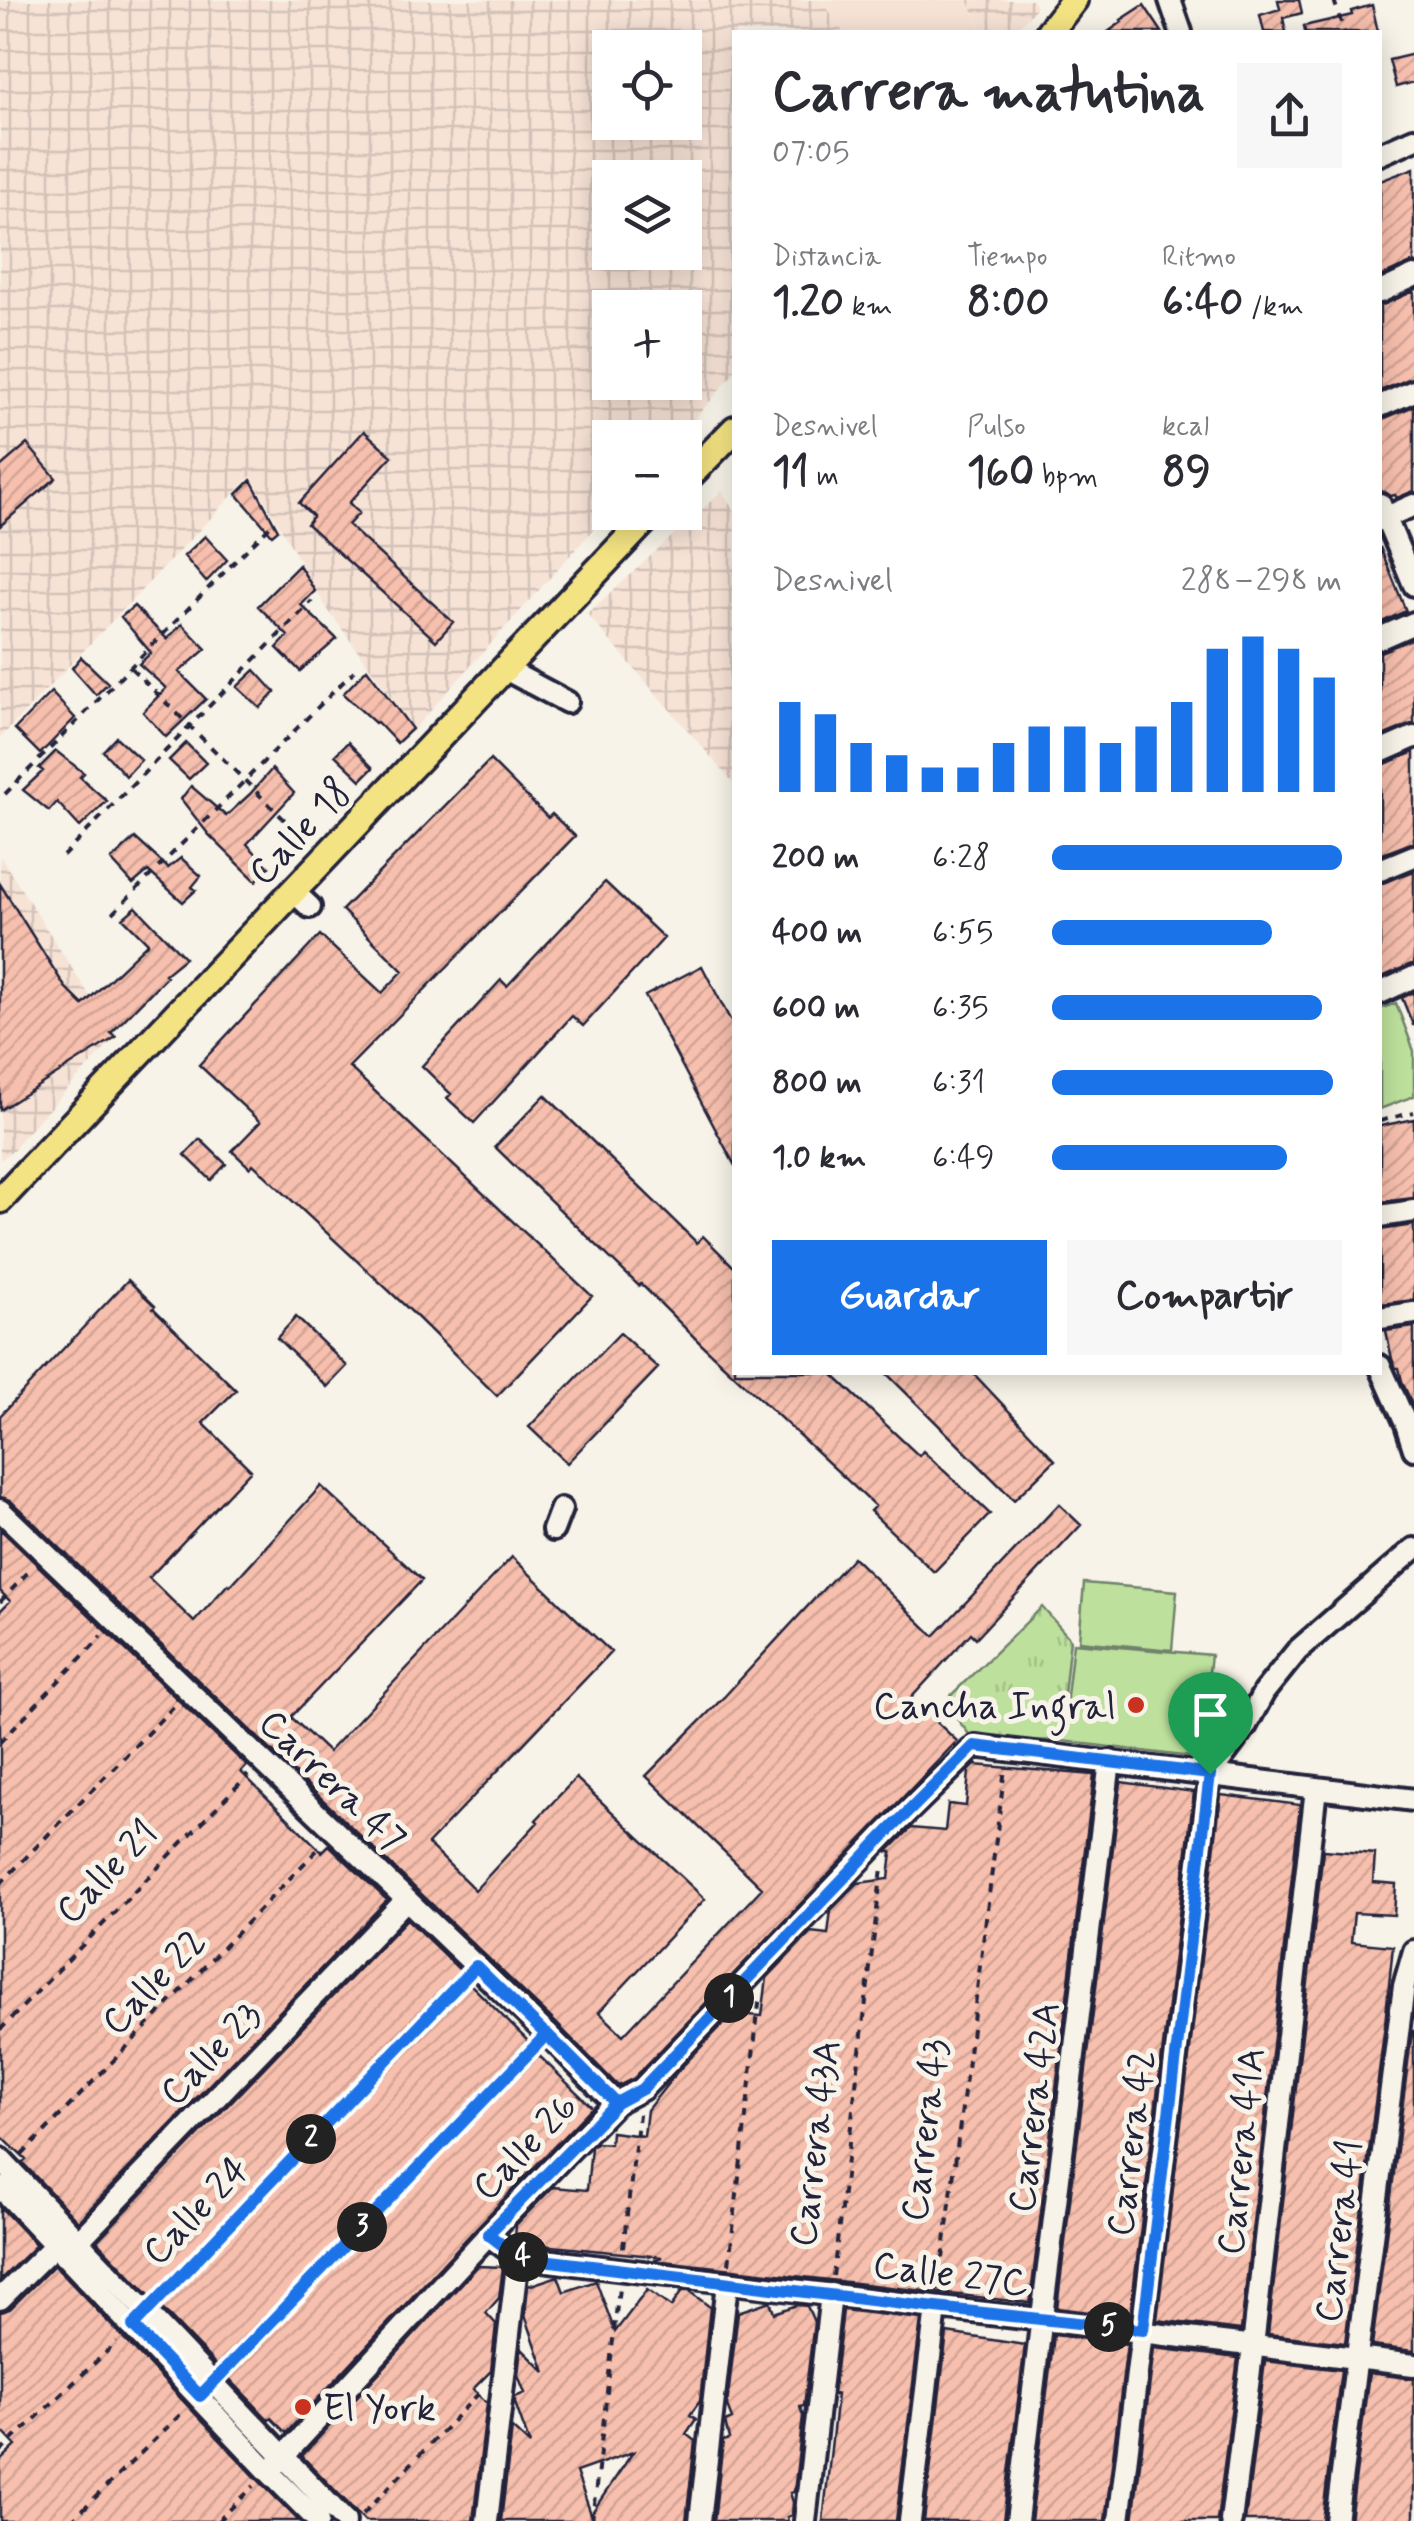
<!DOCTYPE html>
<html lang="es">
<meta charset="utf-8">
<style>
:root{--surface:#fff;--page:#f7f7f7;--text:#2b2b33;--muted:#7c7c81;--accent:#1a73e8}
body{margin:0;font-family:Mynerve,sans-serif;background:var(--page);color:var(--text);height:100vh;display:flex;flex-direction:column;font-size:38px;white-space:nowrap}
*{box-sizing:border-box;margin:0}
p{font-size:32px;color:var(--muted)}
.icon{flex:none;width:55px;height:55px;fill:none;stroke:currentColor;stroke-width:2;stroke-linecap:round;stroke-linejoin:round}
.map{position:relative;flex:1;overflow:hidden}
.drawer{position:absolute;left:732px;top:30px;width:650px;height:1345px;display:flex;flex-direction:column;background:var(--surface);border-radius:0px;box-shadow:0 5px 25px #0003}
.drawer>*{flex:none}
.buttons{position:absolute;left:592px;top:30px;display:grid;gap:20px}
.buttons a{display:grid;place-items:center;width:110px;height:110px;border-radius:0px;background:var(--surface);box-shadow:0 5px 25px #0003;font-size:50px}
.pin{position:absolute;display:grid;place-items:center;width:85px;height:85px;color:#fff;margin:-102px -42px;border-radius:50% 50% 50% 0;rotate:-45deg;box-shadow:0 0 10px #0007}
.pin .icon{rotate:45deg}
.km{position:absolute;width:50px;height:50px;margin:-25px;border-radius:50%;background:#222;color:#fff;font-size:28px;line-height:50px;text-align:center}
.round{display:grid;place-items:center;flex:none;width:105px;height:105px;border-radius:0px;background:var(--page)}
.head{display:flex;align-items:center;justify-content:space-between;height:170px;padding:0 40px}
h1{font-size:55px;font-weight:800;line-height:75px}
.metrics{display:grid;grid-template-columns:repeat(3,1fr);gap:15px;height:170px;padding:10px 40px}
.metrics div{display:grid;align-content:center}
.metrics b{font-size:42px;font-weight:800}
.metrics small{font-size:28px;font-weight:400}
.metrics p{font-size:28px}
.chart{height:280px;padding:20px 40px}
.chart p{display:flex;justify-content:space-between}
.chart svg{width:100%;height:180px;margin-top:10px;stroke:var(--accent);stroke-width:6}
.button{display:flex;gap:20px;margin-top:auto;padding:20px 40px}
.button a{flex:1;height:115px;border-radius:0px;background:var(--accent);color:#fff;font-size:40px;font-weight:800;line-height:115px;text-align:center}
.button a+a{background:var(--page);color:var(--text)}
ul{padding:0 40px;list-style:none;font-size:32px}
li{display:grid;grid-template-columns:160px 120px 1fr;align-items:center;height:75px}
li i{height:25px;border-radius:12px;background:var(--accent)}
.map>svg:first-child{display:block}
.built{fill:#f7e3d6}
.industrial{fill:url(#industrial-grid);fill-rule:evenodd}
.grass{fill:#bde19c;stroke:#70826c;stroke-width:2.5}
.park{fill:url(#park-tufts);stroke:#70826c;stroke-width:2.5}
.building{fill:url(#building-hatch);stroke:#22223b;stroke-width:2.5;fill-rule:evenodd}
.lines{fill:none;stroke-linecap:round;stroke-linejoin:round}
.minor-casing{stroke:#22223b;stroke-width:28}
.major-casing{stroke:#22223b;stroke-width:32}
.path{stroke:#22223b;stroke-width:4;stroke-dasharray:8 8;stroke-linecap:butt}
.minor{stroke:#f7f3e8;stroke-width:20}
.major{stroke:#f4e382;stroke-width:25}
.route-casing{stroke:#fff;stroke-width:20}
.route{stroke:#1a73e8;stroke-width:12}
.poi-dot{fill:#c8321e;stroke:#f7f3e8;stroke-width:4}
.labels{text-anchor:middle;stroke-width:10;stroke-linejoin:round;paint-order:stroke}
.street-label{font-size:38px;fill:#22223b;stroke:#f7f3e8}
.poi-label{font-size:38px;fill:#22223b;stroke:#f7f3e8;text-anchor:end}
</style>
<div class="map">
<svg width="1414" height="2521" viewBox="0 0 1414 2521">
<defs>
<pattern id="industrial-grid" width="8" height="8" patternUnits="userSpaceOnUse" patternTransform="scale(2.5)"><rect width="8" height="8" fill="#f7e3d6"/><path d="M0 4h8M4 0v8" fill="none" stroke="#d3c2b9"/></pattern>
<pattern id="park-tufts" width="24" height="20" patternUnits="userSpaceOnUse" patternTransform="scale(2.5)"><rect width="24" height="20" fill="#bde19c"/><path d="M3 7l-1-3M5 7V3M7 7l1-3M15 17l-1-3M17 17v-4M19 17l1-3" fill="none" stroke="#a2c187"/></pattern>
<pattern id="building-hatch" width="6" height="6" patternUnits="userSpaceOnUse" patternTransform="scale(2.5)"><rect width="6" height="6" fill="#f7bfad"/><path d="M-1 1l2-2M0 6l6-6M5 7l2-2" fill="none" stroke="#d3a496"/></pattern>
</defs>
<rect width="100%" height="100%" fill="#f7f3e8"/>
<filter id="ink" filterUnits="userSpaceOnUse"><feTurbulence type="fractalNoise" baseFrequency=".01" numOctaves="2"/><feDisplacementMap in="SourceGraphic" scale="20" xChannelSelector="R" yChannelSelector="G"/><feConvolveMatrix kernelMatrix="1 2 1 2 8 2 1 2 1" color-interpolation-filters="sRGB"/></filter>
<g filter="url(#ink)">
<!-- built -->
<path class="built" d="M822 0H968L982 32H843Z"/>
<!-- industrial -->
<path class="industrial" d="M0 0H822L843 32H735V372L679 437 610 438V511L414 729 326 607 251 476 0 738ZM610 48H685V122H610ZM610 178H685V252H610ZM610 308H685V382H610Z
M968 0H1033L1036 8 1013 32H982Z
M722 491 735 513V785L587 614Z
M0 856 116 1037 21 1139 14 1150 0 1160Z"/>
<!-- grass -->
<path class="grass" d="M1396 1003 1414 1051V1096L1380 1109V1009Z
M1084 1583 1177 1591 1172 1650 1079 1641Z
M1073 1643 1211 1655 1199 1758 1062 1741Z"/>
<!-- park -->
<path class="park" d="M1042 1607 1070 1639 1059 1741 972 1738 944 1702Z"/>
<!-- building -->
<path class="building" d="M1278 0H1299L1302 13 1283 18 1286 32H1264L1260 15 1280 9Z
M1144 5 1162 32H1108L1122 22 1121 20Z
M1372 5 1378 32H1305L1304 26 1352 15 1351 11Z
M1414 54V82L1396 87 1389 60Z
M1414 168V262L1380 277V181Z
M1414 291V377L1380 391V306Z
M1414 406V491L1397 498 1395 495 1391 496 1380 490V420Z
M364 431 392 456 349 503 359 513 348 525 453 622 436 641 307 524 313 516 299 503Z
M27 444 56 478 0 526V467Z
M251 480 278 530 272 535 237 494Z
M205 536 227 560 206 582 184 556Z
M1380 547 1406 611 1380 623Z
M299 565 315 591 301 605 337 639 300 671 277 648 288 636 258 606Z
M134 606 167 639 182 624 206 649 179 672 206 699 166 737 143 712 166 688 139 664 151 653 121 617Z
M1414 638V723L1380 737V652Z
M81 657 108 683 96 695 72 668Z
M367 669 412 729 397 743 377 722 375 723 343 694Z
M255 670 275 692 260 708 237 687Z
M51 692 75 718 40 754 15 729Z
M116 737 141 760 126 776 103 751Z
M348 742 373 768 361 780 335 755Z
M186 743 206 763 189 779 169 760Z
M56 751 84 773 80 777 107 801 80 827 57 802 49 811 23 790 43 771 39 768Z
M1414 752V842L1380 855V766Z
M490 760 548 818 552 814 575 836 349 1067 592 1296 497 1396 415 1315 253 1164 250 1168 232 1151 260 1122 199 1065 320 935 382 993 403 971 342 910Z
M272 769 294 793 247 844 269 867 256 881 209 835 181 799 191 786 226 816 250 794Z
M135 838 168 868 181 858 201 876 192 887 196 890 183 902 148 871 133 884 111 860Z
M1414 871V963L1380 978V884Z
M605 882 664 938 583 1026 572 1016 474 1123 447 1098 451 1094 422 1066 501 980 507 986Z
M0 884 65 987 83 1005 148 943 123 918 136 907 185 958 165 974 167 976 111 1033 116 1037 0 1110Z
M702 966 735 1029V1166L645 996Z
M1414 992V1025H1413L1402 998Z
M545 1095 697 1243 703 1236 735 1268V1372H830L919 1456 923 1451 990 1514 934 1572 870 1511 875 1506 701 1344 641 1284 639 1286 495 1147Z
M1414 1119V1198L1380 1202V1126Z
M200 1139 226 1164 211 1180 185 1155Z
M1414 1225V1300L1380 1304V1230Z
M128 1280 155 1306 153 1308 236 1390 203 1423 251 1470 149 1578 194 1622 228 1584 230 1586 321 1486 422 1580 291 1717 328 1752 512 1557 611 1652 428 1844 475 1890 538 1822 536 1820 576 1778 705 1899 599 2012 623 2035 762 1888 646 1776 724 1697 853 1557 934 1636 1059 1504 1081 1525 976 1638 971 1633 911 1698 957 1741 634 2078 618 2086 557 2024 10 1500 0 1497V1416Z
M296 1317 347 1366 327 1387 277 1338Z
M1414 1327V1404H1412L1402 1381 1399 1368H1396L1392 1359 1386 1331Z
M620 1333 658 1368 567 1463 529 1427Z
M885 1372H972L1055 1460 1014 1500Z
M0 1529 247 1766 241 1772 322 1852 329 1845 387 1900 78 2221 23 2163 26 2160 0 2135V1611L10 1601 0 1591Z
M975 1765 1094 1775 1030 2303 654 2260 662 2257 522 2243 515 2238 516 2225 553 2187 587 2190 591 2147 596 2143 610 2144 611 2132 644 2136 647 2110 677 2072 733 2014 762 2016 767 1978 811 1932 828 1934 831 1910 858 1883 889 1879 892 1852H887L911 1828 945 1831 948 1804 966 1806 969 1771Z
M1121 1782 1194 1792 1130 2317 1057 2308Z
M1221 1795 1300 1805 1241 2330 1157 2320Z
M1323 1850 1375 1854 1373 1882 1396 1884 1394 1915 1354 1913 1351 1942 1393 1946 1385 2024 1345 2343 1268 2334Z
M407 1919 464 1974 462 1976 531 2044 529 2046 592 2107 478 2226 286 2433 271 2418 269 2420 97 2241Z
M1412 2031H1414V2351L1372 2346Z
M0 2207 36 2245 0 2280Z
M54 2265 259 2481 299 2521H0V2461L16 2446 0 2429V2312L10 2309Z
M478 2266 503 2267 499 2298 486 2313 496 2324 491 2371 473 2389 487 2403 473 2521H365L302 2456Z
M558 2276 564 2292 596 2281 615 2332 647 2290 671 2307 682 2291H689L710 2307 700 2401 690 2415 696 2419 686 2434 695 2441 686 2521H501L512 2428 530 2445 515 2403V2397L525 2393 518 2375 521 2348 545 2372 525 2315 528 2286ZM633 2452 591 2514 576 2472Z
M770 2301 774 2313 797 2305 807 2306 814 2322 804 2406 800 2407 803 2416 794 2492 790 2493 793 2502 792 2515 787 2517 788 2521H714L723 2441 729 2439 725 2422 732 2419 727 2406 738 2312Z
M843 2310 921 2319 896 2521H823L837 2394 833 2395Z
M947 2333 1025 2345 1003 2521H924Z
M1054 2335 1127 2344 1105 2521H1031Z
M1154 2348 1238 2358 1217 2521H1133Z
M1265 2361 1341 2370 1322 2521H1245Z
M1369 2373 1414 2379V2521H1350Z"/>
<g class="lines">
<defs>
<path id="minor" d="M1170 0 1181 32
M1380 154 1414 139
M1380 292 1414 276
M1380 406 1414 391
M1380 504 1414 585
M1380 520 1414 505
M1380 638 1414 623
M505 669 567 702
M1380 752 1414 737
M1380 870 1414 856
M293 891 310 907
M1380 993 1414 977
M1380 1216 1414 1211
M1380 1318 1414 1313
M1380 1366 1406 1424 1414 1449
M0 1510 547 2034 615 2103
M553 1530 561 1509
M1210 1774 1245 1727 1264 1692 1297 1651 1414 1549
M0 2159 345 2521
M0 2187 269 2472 318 2521
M488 2235 518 2257 1414 2365
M64 2256 406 1900
M0 2299 64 2236
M269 2472 488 2235 615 2103 642 2089 886 1833 975 1746 1414 1800
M487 2521 518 2257
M700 2521 727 2283
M805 2521 831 2294
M910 2521 936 2308
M1017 2521 1110 1761
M1119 2521 1210 1774
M1231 2521 1253 2346 1316 1788
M1336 2521 1404 1986 1414 1951"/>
<path id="major" d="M1049 32 1074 0
M685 480 735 429
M0 1200 653 512"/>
</defs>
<!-- minor casing -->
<use href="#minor" class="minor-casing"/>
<!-- major casing -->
<use href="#major" class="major-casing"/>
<!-- path -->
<path class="path" d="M1334 0 1344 32
M131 668 309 844
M5 794 271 525
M63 856 312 601
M113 913 354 671
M1380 1121 1414 1112
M0 1602 32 1568
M0 1742 102 1636
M0 1884 175 1705
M0 2030 248 1775
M22 2155 322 1845
M623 2248 639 2114
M729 2264 760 1995
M833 2276 882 1868
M939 2290 1005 1768
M159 2300 462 1980
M224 2369 534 2049
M0 2452 117 2342
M363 2514 481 2391
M71 2521 183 2412
M218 2521 254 2486
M592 2521 619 2288"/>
<!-- minor -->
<use href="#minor" class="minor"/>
<!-- major -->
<use href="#major" class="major"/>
</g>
</g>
<g class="lines" filter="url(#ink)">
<defs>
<path id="route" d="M1210 1774 974 1746 886 1834 642 2089 616 2103 476 1966 133 2326 200 2396 547 2034 616 2103 488 2234 518 2257 936 2308 1143 2330 1210 1774"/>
</defs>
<!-- route casing -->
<use href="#route" class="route-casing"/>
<!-- route -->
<use href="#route" class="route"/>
</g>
<!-- markers -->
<g class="poi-dot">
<circle cx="1136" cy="1705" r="10"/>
<circle cx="303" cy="2407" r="10"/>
</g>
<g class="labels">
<!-- street labels -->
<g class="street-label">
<text transform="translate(299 831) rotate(-47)" y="13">Calle 18</text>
<text transform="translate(333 1780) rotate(44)" y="13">Carrera 47</text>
<text transform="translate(106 1871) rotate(-46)" y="13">Calle 21</text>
<text transform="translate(153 1981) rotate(-46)" y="13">Calle 22</text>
<text transform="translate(210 2053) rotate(-46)" y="13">Calle 23</text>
<text transform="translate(1033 2107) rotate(-83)" y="13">Carrera 42A</text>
<text transform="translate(924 2130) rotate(-83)" y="13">Carrera 43</text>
<text transform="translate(814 2143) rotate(-83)" y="13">Carrera 43A</text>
<text transform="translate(1130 2143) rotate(-83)" y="13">Carrera 42</text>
<text transform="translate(524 2146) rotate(-46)" y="13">Calle 26</text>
<text transform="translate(1240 2151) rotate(-84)" y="13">Carrera 41A</text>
<text transform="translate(195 2210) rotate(-46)" y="13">Calle 24</text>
<text transform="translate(1338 2231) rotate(-83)" y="13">Carrera 41</text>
<text transform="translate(951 2273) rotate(7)" y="13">Calle 27C</text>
</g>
<!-- poi labels -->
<g class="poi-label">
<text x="1116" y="1718">Cancha Ingral</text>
<text x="323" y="2420" text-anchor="start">El York</text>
</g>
</g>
</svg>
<div class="buttons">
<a><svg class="icon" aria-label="locate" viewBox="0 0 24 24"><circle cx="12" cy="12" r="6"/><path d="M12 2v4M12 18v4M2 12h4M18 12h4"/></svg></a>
<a><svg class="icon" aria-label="layers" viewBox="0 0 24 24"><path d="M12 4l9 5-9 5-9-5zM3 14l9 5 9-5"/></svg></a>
<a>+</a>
<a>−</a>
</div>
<div class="pin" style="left:1210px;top:1774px;background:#1e9e55"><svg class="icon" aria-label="arrive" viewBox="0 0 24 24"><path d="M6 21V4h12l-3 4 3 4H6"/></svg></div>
<b class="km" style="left:729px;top:1998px">1</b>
<b class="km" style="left:311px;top:2139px">2</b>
<b class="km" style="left:362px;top:2227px">3</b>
<b class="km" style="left:523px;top:2257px">4</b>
<b class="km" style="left:1109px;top:2327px">5</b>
<section class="drawer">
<div class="head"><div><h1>Carrera matutina</h1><p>07:05</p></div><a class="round"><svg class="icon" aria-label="share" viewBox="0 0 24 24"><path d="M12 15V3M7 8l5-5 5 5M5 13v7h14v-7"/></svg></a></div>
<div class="metrics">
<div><p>Distancia</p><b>1.20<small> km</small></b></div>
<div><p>Tiempo</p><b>8:00</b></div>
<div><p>Ritmo</p><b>6:40<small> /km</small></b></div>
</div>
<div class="metrics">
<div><p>Desnivel</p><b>11<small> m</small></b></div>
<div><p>Pulso</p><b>160<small> bpm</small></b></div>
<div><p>kcal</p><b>89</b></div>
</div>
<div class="chart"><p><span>Desnivel</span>288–298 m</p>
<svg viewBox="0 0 160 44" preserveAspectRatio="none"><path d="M5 44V22M15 44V25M25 44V32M35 44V35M45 44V38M55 44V38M65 44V32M75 44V28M85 44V28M95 44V32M105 44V28M115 44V22M125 44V9M135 44V6M145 44V9M155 44V16"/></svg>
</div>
<ul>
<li><b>200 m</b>6:28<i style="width:100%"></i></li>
<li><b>400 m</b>6:55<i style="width:76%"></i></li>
<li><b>600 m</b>6:35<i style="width:93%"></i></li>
<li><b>800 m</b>6:31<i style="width:97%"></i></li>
<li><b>1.0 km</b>6:49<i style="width:81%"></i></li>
</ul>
<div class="button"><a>Guardar</a><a>Compartir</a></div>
</section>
</div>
